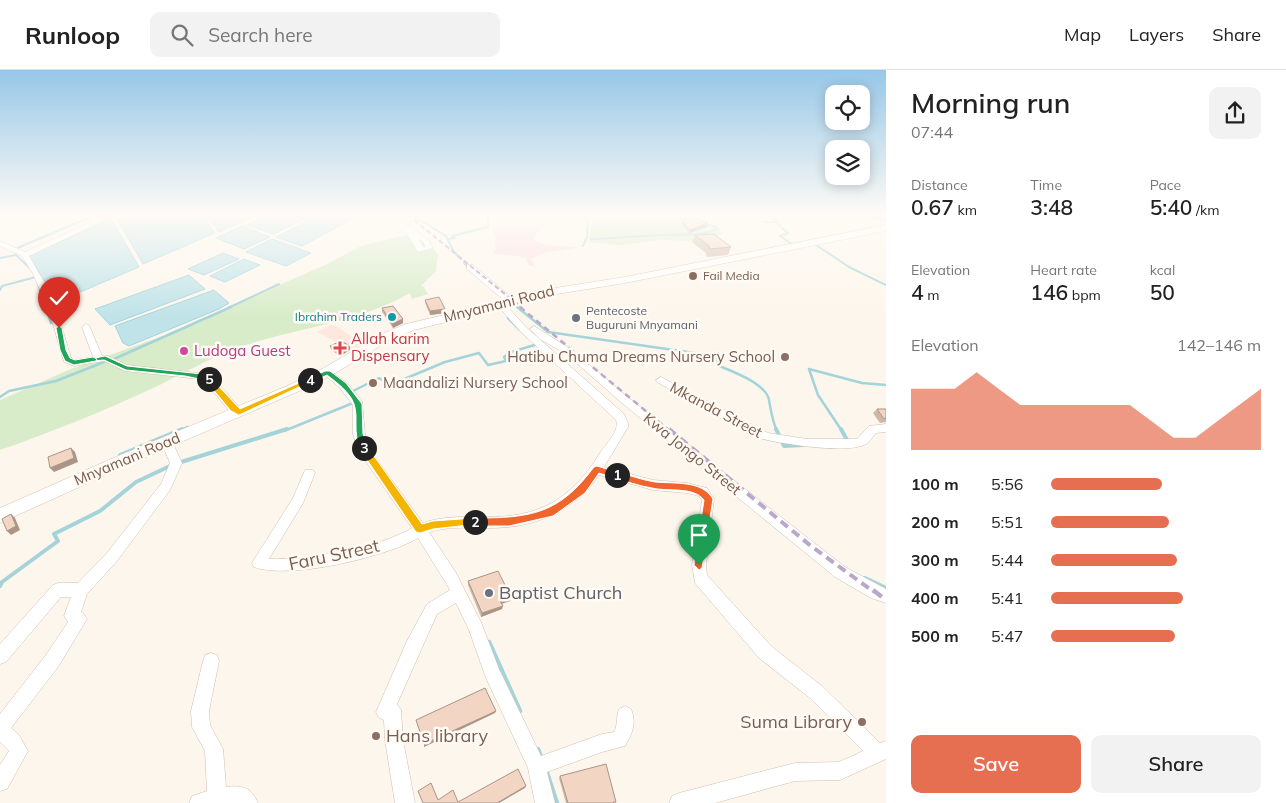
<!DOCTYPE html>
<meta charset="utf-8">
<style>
:root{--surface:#fff;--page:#f2f2f2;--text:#222;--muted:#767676;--line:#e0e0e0;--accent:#e76f51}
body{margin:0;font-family:Mulish,sans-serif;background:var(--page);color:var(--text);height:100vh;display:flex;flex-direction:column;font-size:19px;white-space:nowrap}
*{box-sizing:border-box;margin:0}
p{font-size:16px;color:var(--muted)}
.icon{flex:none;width:28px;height:28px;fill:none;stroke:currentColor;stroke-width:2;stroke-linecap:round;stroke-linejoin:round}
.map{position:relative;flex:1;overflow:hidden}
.panel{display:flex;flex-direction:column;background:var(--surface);width:400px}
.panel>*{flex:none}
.tools{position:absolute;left:825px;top:15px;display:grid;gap:10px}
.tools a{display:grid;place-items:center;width:45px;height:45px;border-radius:10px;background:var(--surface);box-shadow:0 2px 12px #0003;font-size:25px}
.pin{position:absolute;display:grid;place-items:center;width:42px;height:42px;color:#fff;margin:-51px -21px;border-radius:50% 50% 50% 0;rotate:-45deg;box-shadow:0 0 5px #0007}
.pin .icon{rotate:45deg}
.km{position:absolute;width:25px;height:25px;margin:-12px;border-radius:50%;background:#222;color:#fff;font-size:14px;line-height:25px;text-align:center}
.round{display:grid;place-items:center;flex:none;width:52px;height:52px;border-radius:10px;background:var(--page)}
.overview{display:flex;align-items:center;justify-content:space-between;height:85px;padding:0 25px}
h1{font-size:28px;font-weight:600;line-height:38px}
.stats{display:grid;grid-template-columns:repeat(3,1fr);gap:8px;height:85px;padding:5px 25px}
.stats div{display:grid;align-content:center}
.stats b{font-size:21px;font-weight:600}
.stats small{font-size:14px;font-weight:400}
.stats p{font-size:14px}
.chart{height:140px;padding:10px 25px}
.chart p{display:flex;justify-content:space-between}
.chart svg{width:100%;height:90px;margin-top:5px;fill:var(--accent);opacity:.7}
.primary-button{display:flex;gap:10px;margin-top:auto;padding:10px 25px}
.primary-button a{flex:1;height:58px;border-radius:10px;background:var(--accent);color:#fff;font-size:20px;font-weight:600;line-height:58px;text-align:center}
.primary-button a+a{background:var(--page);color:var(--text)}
ul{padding:0 25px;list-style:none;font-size:16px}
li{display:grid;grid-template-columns:80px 60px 1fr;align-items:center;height:38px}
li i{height:12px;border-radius:6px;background:var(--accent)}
header{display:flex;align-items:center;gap:30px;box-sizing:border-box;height:70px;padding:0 25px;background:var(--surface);border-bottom:1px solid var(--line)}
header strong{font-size:24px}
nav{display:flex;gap:28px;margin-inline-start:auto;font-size:18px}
.search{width:350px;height:45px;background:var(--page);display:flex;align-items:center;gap:12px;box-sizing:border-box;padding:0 18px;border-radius:10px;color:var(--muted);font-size:19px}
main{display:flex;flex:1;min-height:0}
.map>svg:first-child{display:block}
.commercial{fill:#fde8e0}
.medical{fill:#fbdfe3}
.green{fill:#d8ecc9}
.water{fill:#bfe3e8;stroke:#a5d3da}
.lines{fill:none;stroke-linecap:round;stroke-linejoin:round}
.stream-far3{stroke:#a5d3da;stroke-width:2}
.stream-far2{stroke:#a5d3da;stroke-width:2.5}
.stream-far1{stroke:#a5d3da;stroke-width:4}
.stream{stroke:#a5d3da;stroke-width:4.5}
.street-casing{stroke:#d1beb0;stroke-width:1}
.secondary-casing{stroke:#d6c0b0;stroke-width:1}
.street{fill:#fff;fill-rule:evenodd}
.secondary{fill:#fff;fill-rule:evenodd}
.rail-far3{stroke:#b9a8c9;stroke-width:2;stroke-dasharray:5 3;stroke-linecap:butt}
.rail-far2{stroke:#b9a8c9;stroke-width:2.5;stroke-dasharray:6 4.5;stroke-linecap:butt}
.rail-far1{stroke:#b9a8c9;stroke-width:4;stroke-dasharray:9 5.5;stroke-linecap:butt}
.rail{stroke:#b9a8c9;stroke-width:4.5;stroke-dasharray:11 8;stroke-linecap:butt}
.wall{fill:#d1b7a8}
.shaded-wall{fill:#aa9588}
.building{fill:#f3d5c3;stroke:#aa9588}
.split-1{fill:#f0652b;stroke:#fff}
.split-2{fill:#f0652b;stroke:#fff}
.split-3{fill:#f5b400;stroke:#fff}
.split-4{fill:#22a559;stroke:#fff}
.split-5{fill:#f5b400;stroke:#fff}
.split-6{fill:#22a559;stroke:#fff}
.split-7{fill:#22a559;stroke:#fff}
.education-dot{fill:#8d6e63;stroke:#fffaf3;stroke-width:2}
.culture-dot{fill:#0f9aa8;stroke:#fffaf3;stroke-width:2}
.worship-dot{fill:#6b7280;stroke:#fffaf3;stroke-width:2}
.health-dot{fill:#e0444e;stroke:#fffaf3;stroke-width:2}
.hotel-dot{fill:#d1479c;stroke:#fffaf3;stroke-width:2}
.labels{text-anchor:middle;stroke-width:5;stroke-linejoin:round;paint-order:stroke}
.far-education-label{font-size:12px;fill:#785e54;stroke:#fffaf3;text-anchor:start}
.far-worship-label{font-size:12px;fill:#5b616d;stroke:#fffaf3;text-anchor:start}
.far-culture-label{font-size:12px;fill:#0d838f;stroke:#fffaf3;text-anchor:end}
.street-label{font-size:15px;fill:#7a5c4d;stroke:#fffaf3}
.health-label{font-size:15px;fill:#be3a42;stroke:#fffaf3;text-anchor:start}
.hotel-label{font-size:15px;fill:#b23c85;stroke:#fffaf3;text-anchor:start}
.education-label{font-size:15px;fill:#785e54;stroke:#fffaf3;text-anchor:end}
.near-street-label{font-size:18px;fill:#7a5c4d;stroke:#fffaf3}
.near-worship-label{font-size:18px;fill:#5b616d;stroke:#fffaf3;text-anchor:start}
.near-education-label{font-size:18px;fill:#785e54;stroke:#fffaf3;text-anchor:end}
</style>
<header>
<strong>Runloop</strong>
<div class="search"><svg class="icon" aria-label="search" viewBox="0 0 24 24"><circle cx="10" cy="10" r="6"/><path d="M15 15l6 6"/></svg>Search here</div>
<nav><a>Map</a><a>Layers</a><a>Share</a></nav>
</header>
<main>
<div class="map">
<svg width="886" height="733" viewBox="0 0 886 733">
<rect width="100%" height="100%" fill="#fdf6ec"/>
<!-- commercial -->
<path class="commercial" d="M331 255 336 256 363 274 352 280 317 262Z"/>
<!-- medical -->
<path class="medical" d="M496 157H540L533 170 546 175 576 177 575 178 543 183 531 189 535 196 528 195 525 187 493 184 496 178 495 176 496 167 492 160Z"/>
<!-- green -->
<path class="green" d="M593 145C640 145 682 143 725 163L711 168 687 171 662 170 620 175 589 172Z
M410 164 428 173 438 184 436 201 420 217 423 216 428 224 412 229 410 223C358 253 296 258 240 277 209 288 181 305 151 319 101 342 52 362 0 380V330L71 299 199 253 245 230 325 195 361 176Z"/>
<!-- water -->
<path class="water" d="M120 145H202L215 163 143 194 116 147Z
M207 145H258L219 162Z
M268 145H313L273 164 247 155Z
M320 145H350L356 147 302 176 276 167Z
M111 149 139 197 59 231 28 186Z
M242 156 270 167 244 179 216 168Z
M272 169 311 183 286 196 246 182Z
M223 183 239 189 204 205 188 199Z
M244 189 260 195 225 212 210 206Z
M189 205 205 219 110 255 95 239Z
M214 220 229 233 219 239 129 276 123 273 115 256Z"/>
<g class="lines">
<!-- stream-far3 -->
<path class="stream-far3" d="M412 145 446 166 454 182 461 189
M533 145H563
M669 145 690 150
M771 145 780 156
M862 145 886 150
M572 146H582
M764 152H775
M704 153 715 157
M782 158 788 163 780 166 793 175H790
M448 169 455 168 452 166 488 157V146
M591 169C615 169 637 166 661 165 683 164 697 167 718 159L715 157
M813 173 849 197 886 215
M583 176 587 167 588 150 584 147
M16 185 15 179 95 145
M16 185 32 200
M0 188 16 185
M464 193 469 198
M37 212 46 238
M0 220 2 216 36 207
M228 238 279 214
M518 238 514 235 524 230"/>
<!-- stream-far2 -->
<path class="stream-far2" d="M46 237 51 253
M517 237 548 262 695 283 718 290 717 295C731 301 766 313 769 330 771 341 772 350 777 361
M508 248 521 261
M114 289 231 237
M354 324 353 321 379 308 390 315 445 292 479 283 488 295 506 291 504 287 511 282 538 274
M0 327 9 321 56 311 104 292
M179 361 188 357
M284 361 353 333
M842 361 818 325 809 299 862 313 886 315"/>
<!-- stream-far1 -->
<path class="stream-far1" d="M776 359 784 376 803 375
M841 359 847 370
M120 385 182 359
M178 393 287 359
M865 508 886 518
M0 516 2 512 58 471 54 464 100 441 136 412 170 396"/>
<!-- stream -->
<path class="stream" d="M489 572 520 641
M538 679 541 687
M547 703 557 733"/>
<defs>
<path id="street" d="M106 145H115L29 186 53 228 71 288 75 290 93 287 82 257 86 254 89 255 102 286H108L127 295 206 304 213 307 238 336 244 342 243 345 239 346 230 342 205 311 200 309 125 301 104 291 74 296 64 292 48 237 32 202 22 186 0 176V171L25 182Z
M375 145H383L397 152 389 145H396L429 171 433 178 418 182 406 163ZM418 168 424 173 425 177H423Z
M467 195H473L513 229V233H507L467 199Z
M501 232 504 233 526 257 624 344 628 353V357L604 397 653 410 687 413 707 418 714 429 706 495 707 505 771 576 822 616 880 673 886 671V689L840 710 795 711 715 733H669L672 726 679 723 795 693 839 692 863 681 810 628 759 588 695 513 692 495 702 430 699 426 687 423 653 420 599 405C572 442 535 458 490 458 470 458 449 456 429 462L456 503 481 552 499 599 541 686 602 664 614 662C618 655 616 647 619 639L625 636 631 639C637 653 632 664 625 676L602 682 547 702 555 733H535L528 698 486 608 469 560 456 533 437 544 397 634 401 640 403 670 415 733H395L385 670 384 650 379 648 376 642 407 571 427 534 450 520 446 513 418 468C386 487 289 510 254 497L252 493 293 428 305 400H313L315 403 303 433 269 489C308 490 379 478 412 458L358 380 353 364V335L339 317 324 304 322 302 324 300 327 299 347 313 362 331 365 364 369 379 423 453C442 446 463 447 484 447 539 448 571 430 600 383 606 374 620 361 616 350L520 261 497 235Z
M534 256 572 280 630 329 845 497 886 519V533L871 528 835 507 622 333 566 284 540 269 530 259Z
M661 307 768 363 807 369H857L869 356 886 354V362L876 363C873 366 870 372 866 374 848 385 772 373 752 366L657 312 656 310Z
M167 368 171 369 182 393 170 420 117 491 87 524 81 542 84 544 87 549 84 554 58 597 11 658 19 665 28 681 7 719 0 721V695L9 681 0 672V644L46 585 68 552 64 546 71 527H61L6 592 0 594V574L53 515 58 513H78L107 483 161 414 170 393 161 372Z
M211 583 217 585 219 591 209 641 210 655 223 679 226 717C242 715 251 717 258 733H189L192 726 207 721 205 681 192 657 191 641 203 591 205 585Z"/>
<path id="secondary" d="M886 155V161L625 213 532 228 494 240 414 260 390 270 332 305 297 322 130 394 0 453V438L118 386 287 316 322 299 382 264 406 254 487 235 530 222 625 207Z"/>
</defs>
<!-- street casing -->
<use href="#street" class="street-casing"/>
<!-- secondary casing -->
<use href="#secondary" class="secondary-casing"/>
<!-- street -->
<use href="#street" class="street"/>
<!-- secondary -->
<use href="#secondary" class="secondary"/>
<!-- rail-far3 -->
<path class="rail-far3" d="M408 145 522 238"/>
<!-- rail-far2 -->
<path class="rail-far2" d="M520 237 670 361"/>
<!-- rail-far1 -->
<path class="rail-far1" d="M669 359 811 476 874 522"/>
<!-- rail -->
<path class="rail" d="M873 520 886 530"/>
</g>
<!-- wall -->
<path class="wall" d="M682 151 708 153 707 157 689 163 681 154Z
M695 165 731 177 728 185 707 187 706 183 692 172Z
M425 230 445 239V243L430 245 425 233Z
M382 238 403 253 393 258 382 242Z
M330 276 350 280 340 286 331 280Z
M877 339H886V352L880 353 873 343Z
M468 511 511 527 510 531 502 534V539L481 547 468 515Z
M560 706 616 732 614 733H566L559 708Z"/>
<!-- shaded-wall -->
<path class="shaded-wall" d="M708 153 707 157 689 163 690 160Z
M445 239V243L430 245V241Z
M403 249V253L393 258 392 254Z
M350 276V280L340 286 339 282Z
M71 378 75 382 78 392 54 402 50 398Z
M11 444 15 448 20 460 11 465 7 461Z
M511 527 510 531 500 534V531Z
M503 536 502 539 481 547 482 543Z
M496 641 495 643 424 677V674Z
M526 716 525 718 499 733H497Z"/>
<!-- building -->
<path class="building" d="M691 147 708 153 690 160 682 151Z
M714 164 731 177 710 179 709 176 695 165Z
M439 227 445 239 430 241 425 230Z
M393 236 403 249 392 254 382 238Z
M341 271 350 276 339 282 330 276Z
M877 339H886V348L884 349Z
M71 378 74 388 50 398 48 387Z
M11 444 16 456 7 461 2 449Z
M498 501 511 527 500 531 503 536 482 543 468 511Z
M485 618 496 641 424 674 416 650Z
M606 694 616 732H613L614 733H568L560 706Z
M518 699 526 716 497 733H423L418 721 431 713 438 730 453 720 458 732Z"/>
<!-- sky -->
<linearGradient id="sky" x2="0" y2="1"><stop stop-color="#97c7e8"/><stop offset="0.58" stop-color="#fefbf6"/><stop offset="1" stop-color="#fefbf6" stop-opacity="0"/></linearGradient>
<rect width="886" height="248" fill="url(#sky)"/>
<!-- split-1 -->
<path class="split-1" d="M617 402C629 405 642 410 655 412 675 414 702 410 713 429L702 498 699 500 694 495 704 430C693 416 668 422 652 418 639 416 626 411 614 408V403Z"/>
<!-- split-2 -->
<path class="split-2" d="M597 396 620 403 621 405 617 409 599 403 585 423 553 446 509 456H475L470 452 475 448C531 448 559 444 594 397Z"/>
<!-- split-3 -->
<path class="split-3" d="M364 375 367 376 422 454 433 451 475 448 478 449V454L433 459 420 463 416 462 361 381 360 378Z"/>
<!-- split-4 -->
<path class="split-4" d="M325 301H330L346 313 362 334 363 364 368 378 367 381H361C352 361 359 349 354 334 350 322 336 312 327 305L310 313 307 310Z"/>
<!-- split-5 -->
<path class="split-5" d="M206 308H211L240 339 308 309 314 310 239 345 231 341 206 311Z"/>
<!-- split-6 -->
<path class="split-6" d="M105 286 127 296 202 304 212 309 209 311 185 306 126 300 104 290 93 291 90 289Z"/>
<!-- split-7 -->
<path class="split-7" d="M59 256 62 258 66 280 70 288 75 290 93 287 97 289 96 291 74 295 65 291 60 280 56 258Z"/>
<!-- markers -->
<g class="education-dot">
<circle cx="693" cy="206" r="5"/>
<circle cx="785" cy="287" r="5"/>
<circle cx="373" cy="313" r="5"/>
<circle cx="862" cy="652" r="5"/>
<circle cx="376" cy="666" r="5"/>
</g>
<circle class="culture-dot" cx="392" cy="247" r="5"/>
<g class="worship-dot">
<circle cx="576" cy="248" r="5"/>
<circle cx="489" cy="523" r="5"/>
</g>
<path class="health-dot" d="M337.5 270.5h5v5h5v5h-5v5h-5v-5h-5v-5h5z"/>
<circle class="hotel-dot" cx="184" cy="281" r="5"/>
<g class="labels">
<!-- far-education labels -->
<g class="far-education-label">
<text x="703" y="210">Fail Media</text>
</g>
<!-- far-worship labels -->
<g class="far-worship-label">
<text x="586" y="245">Pentecoste<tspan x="586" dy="14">Buguruni Mnyamani</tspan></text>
</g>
<!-- far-culture labels -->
<g class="far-culture-label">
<text x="382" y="251">Ibrahim Traders</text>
</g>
<!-- street labels -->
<g class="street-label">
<text transform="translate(499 234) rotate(-14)" y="5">Mnyamani Road</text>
<text transform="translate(716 340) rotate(28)" y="5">Mkanda Street</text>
<text transform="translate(692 384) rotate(39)" y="5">Kwa Jongo Street</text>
<text transform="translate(127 389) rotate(-23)" y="5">Mnyamani Road</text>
</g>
<!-- health labels -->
<g class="health-label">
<text x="351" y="274">Allah karim<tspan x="351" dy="17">Dispensary</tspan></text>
</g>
<!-- hotel labels -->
<g class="hotel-label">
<text x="194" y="286">Ludoga Guest</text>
</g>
<!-- education labels -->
<g class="education-label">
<text x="775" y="292">Hatibu Chuma Dreams Nursery School</text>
<text x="383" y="318" text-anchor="start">Maandalizi Nursery School</text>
</g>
<!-- near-street labels -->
<g class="near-street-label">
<text transform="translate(334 485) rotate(-12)" y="6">Faru Street</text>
</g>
<!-- near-worship labels -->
<g class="near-worship-label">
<text x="499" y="529">Baptist Church</text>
</g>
<!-- near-education labels -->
<g class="near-education-label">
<text x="852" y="658">Suma Library</text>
<text x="386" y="672" text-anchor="start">Hans library</text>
</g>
</g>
</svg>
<div class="tools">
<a><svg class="icon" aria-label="locate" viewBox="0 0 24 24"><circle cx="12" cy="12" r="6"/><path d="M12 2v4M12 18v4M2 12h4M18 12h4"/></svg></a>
<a><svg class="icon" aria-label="layers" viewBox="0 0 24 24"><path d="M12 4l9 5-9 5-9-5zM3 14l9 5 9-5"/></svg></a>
</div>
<div class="pin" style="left:699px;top:495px;background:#1e9e55"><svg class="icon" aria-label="arrive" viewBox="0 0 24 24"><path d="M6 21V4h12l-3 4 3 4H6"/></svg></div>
<div class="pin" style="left:59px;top:258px;background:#d93025"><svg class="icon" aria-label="check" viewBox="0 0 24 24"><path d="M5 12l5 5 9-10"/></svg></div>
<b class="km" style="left:617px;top:405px">1</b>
<b class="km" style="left:475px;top:452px">2</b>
<b class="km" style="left:364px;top:378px">3</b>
<b class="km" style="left:310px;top:310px">4</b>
<b class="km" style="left:209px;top:309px">5</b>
</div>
<section class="panel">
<div class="overview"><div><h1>Morning run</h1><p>07:44</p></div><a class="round"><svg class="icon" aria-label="share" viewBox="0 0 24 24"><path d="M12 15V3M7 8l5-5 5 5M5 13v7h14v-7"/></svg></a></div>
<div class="stats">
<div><p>Distance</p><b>0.67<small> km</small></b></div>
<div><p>Time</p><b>3:48</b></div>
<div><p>Pace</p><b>5:40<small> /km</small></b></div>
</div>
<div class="stats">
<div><p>Elevation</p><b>4<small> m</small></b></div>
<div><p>Heart rate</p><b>146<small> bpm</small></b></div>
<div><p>kcal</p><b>50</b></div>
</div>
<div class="chart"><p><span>Elevation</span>142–146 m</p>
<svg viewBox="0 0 160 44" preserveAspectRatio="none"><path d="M0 44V14L10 14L20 14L30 6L40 14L50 22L60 22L70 22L80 22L90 22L100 22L110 30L120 38L130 38L140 30L150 22L160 14V44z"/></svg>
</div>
<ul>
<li><b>100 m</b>5:56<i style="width:53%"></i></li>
<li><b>200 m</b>5:51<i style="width:56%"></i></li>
<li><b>300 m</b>5:44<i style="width:60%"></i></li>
<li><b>400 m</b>5:41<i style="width:63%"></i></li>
<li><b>500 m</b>5:47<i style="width:59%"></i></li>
</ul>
<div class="primary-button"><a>Save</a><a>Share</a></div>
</section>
</main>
